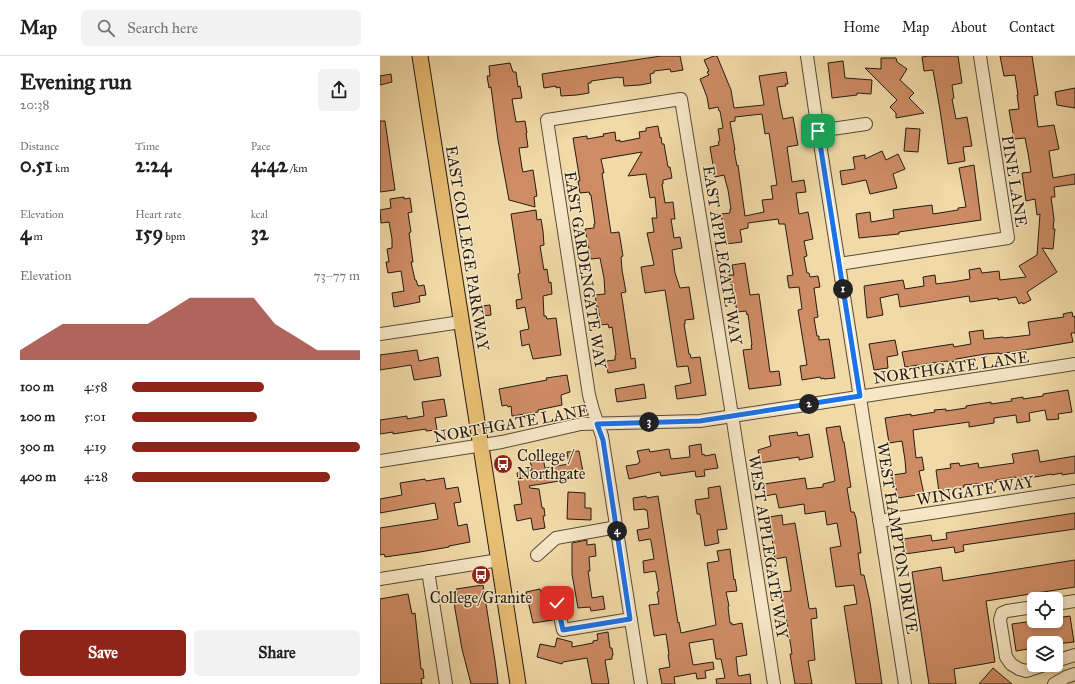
<!DOCTYPE html>
<meta charset="utf-8">
<style>
:root{--surface:#fff;--page:#f2f2f2;--text:#202124;--muted:#757577;--line:#e0e0e0;--accent:#8f2418}
body{margin:0;font-family:"IM FELL Great Primer",serif;background:var(--page);color:var(--text);height:100vh;display:flex;flex-direction:column;font-size:15px;white-space:nowrap}
*{box-sizing:border-box;margin:0}
p{font-size:13px;color:var(--muted)}
.icon{flex:none;width:22px;height:22px;fill:none;stroke:currentColor;stroke-width:2;stroke-linecap:round;stroke-linejoin:round}
.map{position:relative;flex:1;overflow:hidden}
.drawer{display:flex;flex-direction:column;background:var(--surface);width:380px}
.drawer>*{flex:none}
.fabs{position:absolute;left:647px;top:536px;display:grid;gap:8px}
.fabs a{display:grid;place-items:center;width:36px;height:36px;border-radius:6px;background:var(--surface);box-shadow:0 2px 6px #0003;font-size:20px}
.pin{position:absolute;display:grid;place-items:center;width:34px;height:34px;color:#fff;margin:-17px;border-radius:8px;box-shadow:0 2px 6px #0006}
.km{position:absolute;width:20px;height:20px;margin:-10px;border-radius:50%;background:#222;color:#fff;font-size:11px;line-height:20px;text-align:center}
.round{display:grid;place-items:center;flex:none;width:42px;height:42px;border-radius:6px;background:var(--page)}
.head{display:flex;align-items:center;justify-content:space-between;height:68px;padding:0 20px}
h1{font-size:22px;font-weight:700;line-height:30px}
.figures{display:grid;grid-template-columns:repeat(3,1fr);gap:6px;height:68px;padding:4px 20px}
.figures div{display:grid;align-content:center}
.figures b{font-size:20px;font-weight:700}
.figures small{font-size:11px;font-weight:400}
.figures p{font-size:11px}
.chart{height:112px;padding:8px 20px}
.chart p{display:flex;justify-content:space-between}
.chart svg{width:100%;height:72px;margin-top:4px;fill:var(--accent);opacity:.7}
.cta{display:flex;gap:8px;margin-top:auto;padding:8px 20px}
.cta a{flex:1;height:46px;border-radius:6px;background:var(--accent);color:#fff;font-size:16px;font-weight:700;line-height:46px;text-align:center}
.cta a+a{background:var(--page);color:var(--text)}
ul{padding:0 20px;list-style:none;font-size:13px}
li{display:grid;grid-template-columns:64px 48px 1fr;align-items:center;height:30px}
li i{height:10px;border-radius:5px;background:var(--accent)}
header{display:flex;align-items:center;gap:24px;box-sizing:border-box;height:56px;padding:0 20px;background:var(--surface);border-bottom:1px solid var(--line)}
header strong{font-size:19px}
nav{display:flex;gap:22px;margin-inline-start:auto;font-size:14px}
.search{width:280px;height:36px;background:var(--page);display:flex;align-items:center;gap:10px;box-sizing:border-box;padding:0 14px;border-radius:6px;color:var(--muted);font-size:15px}
main{display:flex;flex:1;min-height:0}
.map>svg:first-child{display:block}
.building{fill:#ce8c65;stroke:#231b12;fill-rule:evenodd}
.lines{fill:none;stroke-linecap:round;stroke-linejoin:round}
.minor-casing{stroke:#564b38;stroke-width:14}
.major-casing{stroke:#231b12;stroke-width:17}
.minor{stroke:#f6e7c6;stroke-width:12}
.major{stroke:#e8bd74;stroke-width:15}
.route-casing{stroke:#fff;stroke-width:8}
.route{stroke:#1a73e8;stroke-width:5}
.labels{text-anchor:middle;stroke-width:3;stroke-linejoin:round;paint-order:stroke}
.street-label{font-size:16px;fill:#231b12;stroke:#f6e7c6}
.poi-label{font-size:16px;fill:#231b12;stroke:#f6e7c6;text-anchor:start}
</style>
<header>
<strong>Map</strong>
<div class="search"><svg class="icon" aria-label="search" viewBox="0 0 24 24"><circle cx="10" cy="10" r="6"/><path d="M15 15l6 6"/></svg>Search here</div>
<nav><a>Home</a><a>Map</a><a>About</a><a>Contact</a></nav>
</header>
<main>
<section class="drawer">
<div class="head"><div><h1>Evening run</h1><p>20:38</p></div><a class="round"><svg class="icon" aria-label="share" viewBox="0 0 24 24"><path d="M12 15V3M7 8l5-5 5 5M5 13v7h14v-7"/></svg></a></div>
<div class="figures">
<div><p>Distance</p><b>0.51<small> km</small></b></div>
<div><p>Time</p><b>2:24</b></div>
<div><p>Pace</p><b>4:42<small> /km</small></b></div>
</div>
<div class="figures">
<div><p>Elevation</p><b>4<small> m</small></b></div>
<div><p>Heart rate</p><b>159<small> bpm</small></b></div>
<div><p>kcal</p><b>32</b></div>
</div>
<div class="chart"><p><span>Elevation</span>73–77 m</p>
<svg viewBox="0 0 160 44" preserveAspectRatio="none"><path d="M0 44V38L10 30L20 22L30 22L40 22L50 22L60 22L70 14L80 6L90 6L100 6L110 6L120 22L130 30L140 38L150 38L160 38V44z"/></svg>
</div>
<ul>
<li><b>100 m</b>4:58<i style="width:58%"></i></li>
<li><b>200 m</b>5:01<i style="width:55%"></i></li>
<li><b>300 m</b>4:19<i style="width:100%"></i></li>
<li><b>400 m</b>4:28<i style="width:87%"></i></li>
</ul>
<div class="cta"><a>Save</a><a>Share</a></div>
</section>
<div class="map">
<svg width="695" height="628" viewBox="0 0 695 628">
<rect width="100%" height="100%" fill="#f1daa8"/>
<filter id="stains"><feTurbulence type="fractalNoise" baseFrequency=".005" numOctaves="4"/><feColorMatrix values="0 0 0 0 .2 0 0 0 0 .09 0 0 0 0 .02 0 0 0 .5 -.17"/></filter>
<radialGradient id="worn" r=".72"><stop offset=".6" stop-color="#630" stop-opacity="0"/><stop offset="1" stop-color="#630" stop-opacity=".3"/></radialGradient>
<!-- building -->
<path class="building" d="M281 0H300L303 14 291 16 290 13 274 15V17L270 18 271 27 260 29 244 30 243 21 239 22V21L211 25V27H208L209 37 197 39 181 40 180 31 176 32V30L164 32 162 18Z
M334 0H337L351 34 354 52 384 49 379 20 406 16 408 28H405L406 30 397 31 400 49 403 63 413 61 418 89 407 91 412 126 424 124 426 136 416 137 419 158 428 156 433 183 424 185 427 200 424 201 427 217H429L430 221 438 220 440 231 434 232 438 261 434 262 437 280H439V284L449 283 455 322 444 323V322L441 323 440 321 422 324 420 310 427 309 418 254 422 253 419 231 409 232 407 220 413 219 405 168H399L398 163 368 167V172L360 174 362 186 346 188 341 158 350 157V153H351L348 134 344 119 335 121 330 91 339 89 338 86 340 85 338 73 343 72 340 55H339L338 51 329 53 327 41 320 23 329 19 327 16 329 15 324 4ZM382 58 385 78 389 77 397 129 391 130 393 143 382 144 384 156 365 160 358 109 357 110 354 94H355L350 66 355 65V61Z
M548 0H578L582 27 572 29 574 42 572 43 576 63 587 61 592 90 583 91 585 105 568 108 560 54 553 14 544 15 542 1Z
M620 0H652L658 39 654 40 658 71 674 69 679 93 669 95 673 122 695 118V128L674 131 675 141H671L674 163 673 173H675L673 193 662 192 677 216 647 236 651 244 643 248 642 246 639 248 636 241 618 244V242L590 246 589 240 520 251 518 238 500 242 503 259 487 262 484 230 523 224 525 233 544 230 543 221 555 219 556 228 572 226 590 223 589 214 600 212 602 217 619 215 620 224 646 221 639 210 657 199 660 158 657 159 655 143 646 145 642 117 651 116 648 97 645 82 634 83 629 54 639 53 637 39H638L635 19 624 20Z
M501 2H516L517 6 527 13 520 24 534 37 529 42 544 57 516 62V57L510 51 517 44 485 12 501 13Z
M463 5 465 22 492 24 491 38 477 37V39L452 42 448 7Z
M130 7 133 16H136L138 31 140 30 142 42 132 43 136 66 145 65 147 77H146L148 91 139 92 142 112 143 116 153 114 157 140 154 141 155 151 129 144 118 84 111 31 109 32 107 20H110L109 10Z
M11 18 12 26 0 29V20Z
M695 32V52L677 49 675 36Z
M0 65H5L15 134 0 136Z
M278 70 280 82 281 81 282 88H284L288 111H290L292 122 283 124V128H282L285 147 293 146 295 163H291L294 182 300 181 302 192 292 194 295 217 300 232 309 231 314 263 305 264V268H304L309 298H310L311 302 320 301 326 339 297 343 295 330 311 327 308 310 297 311 285 234 265 237 261 211 274 209 267 177 274 176 272 162H277L275 141 270 142 266 118 248 120 262 96 221 103 224 117H222L231 177 239 176 243 200 241 201 242 214 246 236 241 237 242 242 251 303 255 302 256 312 228 317 226 305 235 304V300L236 299 232 271 229 272 228 268 221 269 218 251H217L215 239 225 238 224 222 220 202 211 203 205 173 214 172V168H215L211 139H210L209 136 200 137 198 125H200L193 82 207 80V83L224 80 223 78 235 76 236 85 240 84V86L260 82 259 76 266 75V72Z
M526 72 540 73 538 96 524 95Z
M502 95 506 104 518 98 525 113 513 118 517 132 490 138 486 124 462 129 460 115 475 113 473 101 485 99V103Z
M594 109 601 164 519 176V178L479 182 476 158 490 156 491 166 514 162 513 154 552 149 553 158 578 154V152L586 151 579 112Z
M24 141V143L30 142 32 156 28 157 31 176 29 177 33 206H31L35 224H36L38 230 44 229 46 239 39 240 40 246 14 251 12 237 24 235 21 215 8 217 6 206H9L7 193 12 192V183L9 166 1 167 0 154 11 152 10 143Z
M156 154 157 164 161 163 163 175 164 189 160 190 164 214 167 213 169 227 171 226 172 238 163 240 164 260H166L167 263 176 262 181 299 153 303 149 288 142 290 140 275 149 273 145 251 137 253 136 244 142 243 138 218 140 217 131 158Z
M365 207 370 239 379 238 390 316 399 315 401 329 369 333 363 294 372 293 371 289H372L368 258 367 259 366 255 357 256 354 238H352L349 219H354L352 209Z
M110 249 111 259 103 260 102 250Z
M692 256 693 261 695 260V277H691L693 286 619 298V297L605 298 582 302 576 303V305L568 306 567 305 525 311 522 296 573 288 574 291 591 288 589 276 603 274 604 283 623 281 624 282 650 279 648 266 684 261 683 258Z
M515 284 518 299 507 301 508 312 494 314 489 288Z
M37 294 39 305 58 301 61 320 34 324 31 309 0 314V299Z
M187 319 190 336 181 339 182 349 158 354V356L132 360 131 350 128 351 127 349 122 350 119 333 167 324 166 322Z
M264 328 266 342 237 346 235 333Z
M688 334 692 356 678 358 679 363 667 364 665 354 649 357 650 365 637 367 636 359 614 362V367L589 371V366L533 374 536 402 542 401 544 414 539 415 544 438 518 442 513 419 526 417 525 404 522 385 509 387 505 362 531 358V360L555 356 554 354 566 353V355L586 352V350L611 346V348L632 345 631 343 643 341V343L663 340V338Z
M64 343 67 360 55 362 57 374 46 375V373L13 378V376L0 378V364L27 360V363L44 360 42 346Z
M460 370 463 386H464L470 425 471 431 467 432 471 456H474L476 462 481 497H478L481 519H484L490 546 502 628H476L464 550 477 548 474 529 456 531 450 492 461 490 457 467 447 469 445 455 425 458 424 448 399 452 396 438 385 440 384 428 425 422 427 433 443 431V428L455 425 446 372Z
M417 376 418 380 429 378 433 401 419 404V401L380 407 378 394 391 390 389 380Z
M321 388 322 399 324 398 325 400 335 398 338 412 324 414 325 420 316 421 315 415 281 420 280 416 249 423 246 410 258 408V407L260 406 257 395 269 393 270 396 289 393 291 403 310 401 309 390Z
M658 394 660 406 695 400V417L682 419V417L672 419V418L637 424 636 421 616 424V426L584 429V431L559 436 556 414 571 412 570 408 579 407 580 410 598 407 599 412 634 407 632 398Z
M199 395 204 421 149 430 150 432 159 433 162 452H164L165 460H163L165 472 153 474 151 462 137 465 134 449 142 448 137 417 152 414 150 404 163 402 165 412 189 408 187 396Z
M64 422 66 433 78 431 81 446 74 447 78 470 87 468 90 486 69 490V491L40 496 5 501 4 498 0 499V472L58 463 55 447 0 457V443L22 439 20 427 45 423 46 425Z
M340 430 347 473 337 474 339 487 325 490 320 458H317L315 444 329 442 328 432Z
M188 436 205 437V452H211V464L187 463Z
M266 440 267 442 278 440 298 567 299 566 301 577 336 569 327 507 339 505 337 495 350 493 354 524 355 523 357 535 346 536 349 550 348 551 350 567H352V569L362 567 367 599 356 601 358 619 359 620 370 618 371 628H337L336 623 345 622 341 603H336L333 583 309 587 313 609 333 606 334 613 325 615 326 622 317 623 316 617 294 621 295 628H282L279 613 290 611 288 599H289L286 578 274 580 269 549 279 548 277 536 279 535 276 517 275 515 264 517 263 505 274 503 271 485 270 483 259 485 257 474 269 472 267 454H265V453L254 454 253 442Z
M695 457V473L583 489 584 495 575 497 574 491 525 498 523 483 551 479 552 485 567 483 566 477Z
M402 459 403 469 415 467 429 552 430 553 436 552 437 562 431 563 435 604 428 605 432 628H415L410 598H412L408 572 400 536 411 535V532L406 501 395 503 389 461Z
M207 484V489L215 488 216 500 209 501 210 515H208L212 542 223 540 225 553 211 555 210 551 198 552 192 518V487Z
M695 504V531L606 545 615 606 574 613 576 628H549L532 516 561 511 563 525Z
M103 529 115 605 118 628H91L82 593 75 553 74 543H78L76 533Z
M160 533 163 549 170 548 173 564 153 567 146 536Z
M28 538 32 558 35 557 41 613H43L44 622 41 623 42 628H0V543Z
M690 560 694 586 676 588V587H654V592L636 595 632 568 654 565H676V562Z
M228 576 230 592H232L233 599 232 600V603L225 604 229 628H212L207 602 183 606 182 608 157 601 160 588 175 591 177 582 192 586V591L213 587V585L218 584 217 578Z
M613 612 632 628H599Z"/>
<g class="lines">
<defs>
<path id="minor" d="M427 0 438 75 525 628
M438 75 486 68
M459 208 628 182 600 0
M0 278 81 266
M0 405 122 386 201 368 320 365 695 308
M499 465 695 435
M157 499 176 482 237 471
M48 515 66 628
M0 523 119 504
M177 547 183 574 251 563
M676 548 695 545
M654 551 627 555 622 557 620 564 626 601 631 608 639 613 646 615 664 609
M676 605 695 599
M261 628 222 380 213 354 209 339 167 64 301 43 352 359 394 628
M674 628 686 621 695 618"/>
<path id="major" d="M40 0 138 628"/>
</defs>
<!-- minor casing -->
<use href="#minor" class="minor-casing"/>
<!-- major casing -->
<use href="#major" class="major-casing"/>
<!-- minor -->
<use href="#minor" class="minor"/>
<!-- major -->
<use href="#major" class="major"/>
</g>
<g class="lines">
<defs>
<path id="route" d="M177 547 183 574 250 563 223 384 217 368 320 365 480 340 438 75"/>
</defs>
<!-- route casing -->
<use href="#route" class="route-casing"/>
<!-- route -->
<use href="#route" class="route"/>
</g>
<!-- icons -->
<defs>
<symbol id="bus-disc" viewBox="-11 -11 22 22"><circle r="9.5" fill="#8f2418" stroke="#f6e7c6"/><path d="M-5-6H5V4H4V6H2V4H-2V6H-4V4H-5ZM-3.5-4V0h7V-4ZM-3.5 1.2v1.5H-2V1.2ZM2 1.2v1.5H3.5V1.2Z" fill="#fff"/></symbol>
</defs>
<g fill-rule="evenodd">
<use href="#bus-disc" x="112" y="397" width="22" height="22"/>
<use href="#bus-disc" x="90" y="508" width="22" height="22"/>
</g>
<g class="labels">
<!-- street labels -->
<g class="street-label">
<text transform="translate(635 125) rotate(81)" y="6">PINE LANE</text>
<text transform="translate(88 192) rotate(81)" y="6">EAST COLLEGE PARKWAY</text>
<text transform="translate(343 199) rotate(81)" y="6">EAST APPLEGATE WAY</text>
<text transform="translate(206 214) rotate(81)" y="6">EAST GARDENGATE WAY</text>
<text transform="translate(571 311) rotate(-8)" y="6">NORTHGATE LANE</text>
<text transform="translate(131 367) rotate(-10)" y="6">NORTHGATE LANE</text>
<text transform="translate(595 434) rotate(-9)" y="6">WINGATE WAY</text>
<text transform="translate(518 482) rotate(81)" y="6">WEST HAMPTON DRIVE</text>
<text transform="translate(389 491) rotate(81)" y="6">WEST APPLEGATE WAY</text>
</g>
<!-- poi labels -->
<g class="poi-label">
<text x="137" y="405">College /<tspan x="137" dy="18">Northgate</tspan></text>
<text x="101" y="547" text-anchor="middle">College/Granite</text>
</g>
</g>
<rect width="100%" height="100%" filter="url(#stains)"/>
<rect width="100%" height="100%" fill="url(#worn)"/>
</svg>
<div class="fabs">
<a><svg class="icon" aria-label="locate" viewBox="0 0 24 24"><circle cx="12" cy="12" r="6"/><path d="M12 2v4M12 18v4M2 12h4M18 12h4"/></svg></a>
<a><svg class="icon" aria-label="layers" viewBox="0 0 24 24"><path d="M12 4l9 5-9 5-9-5zM3 14l9 5 9-5"/></svg></a>
</div>
<div class="pin" style="left:438px;top:75px;background:#1e9e55"><svg class="icon" aria-label="arrive" viewBox="0 0 24 24"><path d="M6 21V4h12l-3 4 3 4H6"/></svg></div>
<div class="pin" style="left:177px;top:547px;background:#d93025"><svg class="icon" aria-label="check" viewBox="0 0 24 24"><path d="M5 12l5 5 9-10"/></svg></div>
<b class="km" style="left:463px;top:233px">1</b>
<b class="km" style="left:429px;top:348px">2</b>
<b class="km" style="left:269px;top:366px">3</b>
<b class="km" style="left:237px;top:475px">4</b>
</div>
</main>
